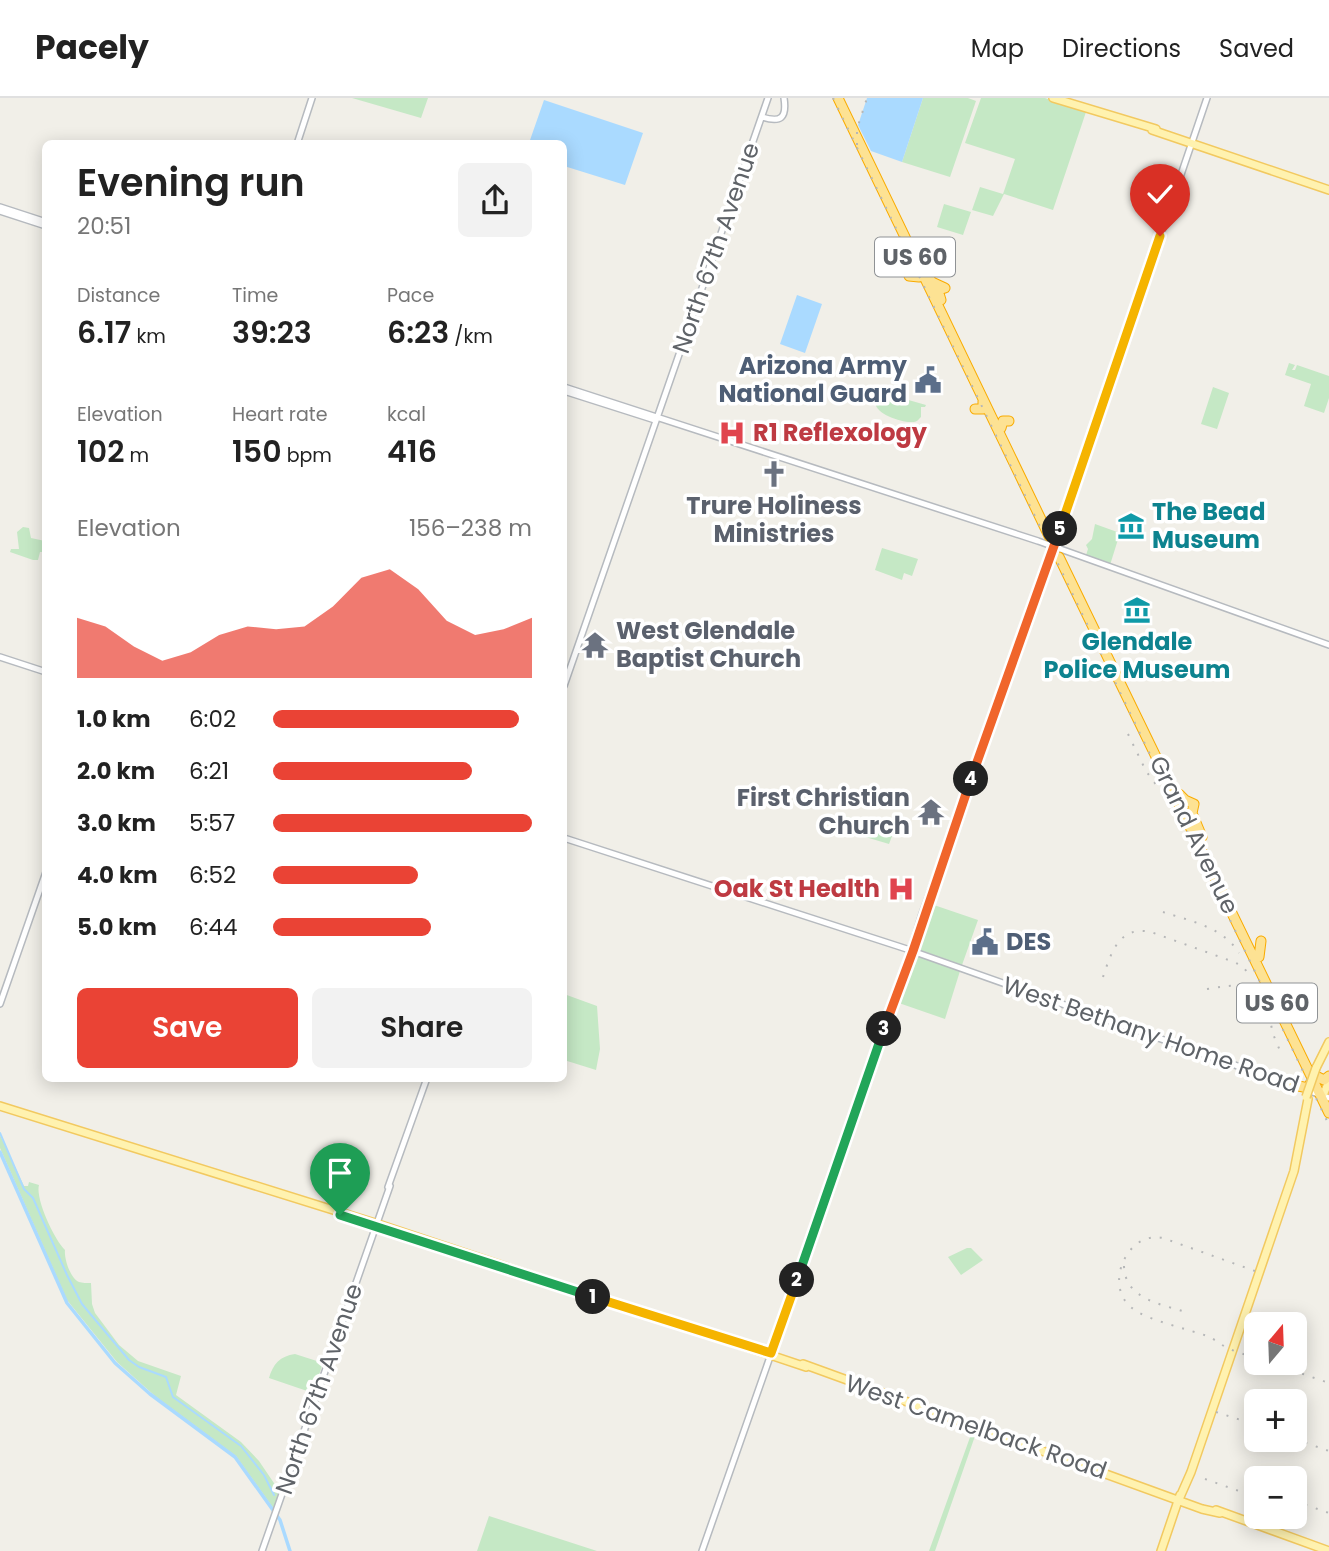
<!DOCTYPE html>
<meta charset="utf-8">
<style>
:root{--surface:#fff;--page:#f2f2f2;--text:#222;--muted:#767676;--line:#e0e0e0;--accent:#ea4335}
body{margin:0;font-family:Poppins,sans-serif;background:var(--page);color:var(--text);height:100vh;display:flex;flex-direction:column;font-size:26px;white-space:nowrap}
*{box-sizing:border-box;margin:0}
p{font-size:23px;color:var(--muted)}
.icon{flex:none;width:38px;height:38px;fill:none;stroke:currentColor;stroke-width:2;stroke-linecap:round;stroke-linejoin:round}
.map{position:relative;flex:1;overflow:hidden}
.panel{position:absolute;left:42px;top:42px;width:525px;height:942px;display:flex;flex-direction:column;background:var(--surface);border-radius:10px;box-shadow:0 4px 18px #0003}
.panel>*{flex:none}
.needle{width:46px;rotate:19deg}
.controls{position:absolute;left:1244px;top:1214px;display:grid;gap:14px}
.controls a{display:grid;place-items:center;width:63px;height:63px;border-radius:10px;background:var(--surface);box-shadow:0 4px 18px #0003;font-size:35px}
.pin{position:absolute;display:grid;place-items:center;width:60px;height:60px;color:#fff;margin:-72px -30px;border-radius:50% 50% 50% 0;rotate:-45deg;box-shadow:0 0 7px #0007}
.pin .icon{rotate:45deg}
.km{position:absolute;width:35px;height:35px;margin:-18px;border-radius:50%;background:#222;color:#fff;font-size:19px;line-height:35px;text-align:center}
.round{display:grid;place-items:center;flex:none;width:74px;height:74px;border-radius:10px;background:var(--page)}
.headline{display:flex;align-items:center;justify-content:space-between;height:119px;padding:0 35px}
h1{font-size:38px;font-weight:600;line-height:52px}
.metrics{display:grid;grid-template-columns:repeat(3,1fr);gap:10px;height:119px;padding:7px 35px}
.metrics div{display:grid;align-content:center}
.metrics b{font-size:30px;font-weight:600}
.metrics small{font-size:19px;font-weight:400}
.metrics p{font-size:19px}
.chart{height:196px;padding:14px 35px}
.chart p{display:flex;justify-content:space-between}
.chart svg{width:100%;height:126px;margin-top:7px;fill:var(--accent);opacity:.7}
.action{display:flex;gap:14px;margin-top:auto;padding:14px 35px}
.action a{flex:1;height:80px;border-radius:10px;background:var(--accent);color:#fff;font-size:28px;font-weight:600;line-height:80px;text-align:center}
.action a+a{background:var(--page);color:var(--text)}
ul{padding:0 35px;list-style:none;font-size:23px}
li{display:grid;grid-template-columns:112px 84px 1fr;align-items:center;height:52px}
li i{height:18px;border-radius:9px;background:var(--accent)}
header{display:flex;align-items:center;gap:42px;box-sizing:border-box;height:98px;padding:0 35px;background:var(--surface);border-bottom:2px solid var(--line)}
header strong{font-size:33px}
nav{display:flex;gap:38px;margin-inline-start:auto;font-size:24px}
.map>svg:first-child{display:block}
.green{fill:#c5e8c5}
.water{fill:#aadaff}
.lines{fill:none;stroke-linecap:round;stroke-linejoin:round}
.stream{stroke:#aadaff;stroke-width:2}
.canal{stroke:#aadaff;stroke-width:3.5}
.secondary-casing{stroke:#b6babf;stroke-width:8}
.primary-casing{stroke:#f2c960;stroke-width:10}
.highway-casing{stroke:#f9ab00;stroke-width:11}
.secondary{stroke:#fff;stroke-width:5}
.primary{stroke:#fff2af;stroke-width:7}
.highway{stroke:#fde293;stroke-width:9}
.rail{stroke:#b6b7b8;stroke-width:2;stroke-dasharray:2 9;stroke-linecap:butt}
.primary-bridge-casing{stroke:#f2c960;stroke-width:10;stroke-linecap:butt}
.primary-bridge{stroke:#fff2af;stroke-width:7}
.split-1-casing{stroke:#fff;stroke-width:14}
.split-2-casing{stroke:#fff;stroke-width:14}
.split-3-casing{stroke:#fff;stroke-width:14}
.split-4-casing{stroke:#fff;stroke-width:14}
.split-5-casing{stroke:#fff;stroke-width:14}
.split-6-casing{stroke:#fff;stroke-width:14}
.split-1{stroke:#22a559;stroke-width:9}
.split-2{stroke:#f5b400;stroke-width:9}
.split-3{stroke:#22a559;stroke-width:9}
.split-4{stroke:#f0652b;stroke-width:9}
.split-5{stroke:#f0652b;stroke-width:9}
.split-6{stroke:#f5b400;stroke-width:9}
.labels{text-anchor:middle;stroke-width:7;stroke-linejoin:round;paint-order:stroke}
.shield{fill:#fff;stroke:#8f9295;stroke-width:2}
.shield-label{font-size:23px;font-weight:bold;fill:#5f6368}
.street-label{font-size:24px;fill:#5f6368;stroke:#fff}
.service-label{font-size:24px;font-weight:bold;fill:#4e5e75;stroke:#fff;text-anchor:end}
.health-label{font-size:24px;font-weight:bold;fill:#be3a42;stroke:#fff;text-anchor:start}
.worship-label{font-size:24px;font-weight:bold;fill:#5b616d;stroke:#fff}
.culture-label{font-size:24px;font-weight:bold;fill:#0d838f;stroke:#fff;text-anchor:start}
</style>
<header>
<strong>Pacely</strong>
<nav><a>Map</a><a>Directions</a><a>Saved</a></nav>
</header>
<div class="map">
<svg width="1329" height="1453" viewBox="0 0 1329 1453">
<rect width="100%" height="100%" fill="#f1efe8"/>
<!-- green -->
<path class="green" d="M352 0H428L421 20Z
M923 0H968L976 3 950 79 902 64Z
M981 0H1045L1086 14 1053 112 1004 96 993 118 972 112 980 89 1003 96 1015 61 965 45Z
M944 106 971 114 963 137 937 129Z
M1289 265 1295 267 1292 272H1295L1297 267 1329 278V300L1324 315 1304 308 1311 286 1285 277Z
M1213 289 1229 295 1217 331 1201 326Z
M884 295 926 307 925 309H921V319C918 322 917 324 912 324 899 325 858 310 884 295Z
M1095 426 1120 435 1110 467 1086 457 1088 451 1086 447 1092 441Z
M23 429 29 430 31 440 45 443V454H40L38 462H33L10 454 11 451H19L17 434Z
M882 450 918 461 912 478 904 475 902 482 875 472Z
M845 718 894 733 889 746 842 732Z
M931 806 978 822 962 867 917 851Z
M915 857 960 873 945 921 896 904Z
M564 896 597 908 600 951 596 972 564 962Z
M0 1037 24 1088H28L29 1084 39 1087C35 1101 55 1143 65 1152 64 1160 70 1180 79 1184 82 1185 87 1185 91 1185L92 1206 95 1215 119 1247 138 1263 181 1278 176 1297 241 1344 259 1363 280 1394 274 1411 236 1358 155 1298 117 1264 67 1202 0 1050Z
M967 1150H971L983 1162 961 1177 948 1159Z
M295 1256 323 1265 313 1295 269 1280C273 1266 280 1258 295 1256Z
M973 1331 976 1333 975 1338 935 1453H929Z
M489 1418 597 1453H477Z"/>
<!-- water -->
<path class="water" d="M867 0H923L902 64 871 53 858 27Z
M544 2 643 35 625 87 564 68V46L529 45Z
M797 197 822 206 805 255 780 246Z"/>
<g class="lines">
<!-- stream -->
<path class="stream" d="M0 1035 24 1091 33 1100 67 1177 82 1206 129 1262 139 1269 166 1279 173 1299 241 1348 264 1377 274 1397"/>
<!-- canal -->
<path class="canal" d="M0 1054 67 1205 115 1265 150 1296 235 1359 280 1422 290 1453"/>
<defs>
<path id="secondary" d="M762 19C781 25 787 20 784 0
M297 46 312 0
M0 109 46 124
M0 113 46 128
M564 289 1038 443 1329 547
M564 293 655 322
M0 559 46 574
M564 588 768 0
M564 740 913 853
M915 854 1294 988
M899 890 922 816 1060 433 1207 0
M0 906 46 774
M1307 992 1329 1000
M388 1089 427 980
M771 1255 783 1226 899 889
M262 1453 390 1088
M702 1453 771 1256"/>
<path id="primary" d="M1053 0 1156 31
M1152 32 1329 92
M1316 970 1329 944
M1320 997 1324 995 1329 983
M0 1008 378 1126 806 1269
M803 1266 1202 1411 1220 1415
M1180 1399 1191 1374 1282 1108 1294 1073 1308 1001
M1216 1412 1329 1453
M1161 1453 1180 1397"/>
<path id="highway" d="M838 0 1049 438
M927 177 932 184 945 190 938 192 941 202
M909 178 919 179 920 171
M975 311H983V303
M1001 330 1003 323H1009
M1059 459 1329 1015
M1179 696 1185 702 1194 706 1192 715 1202 739
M1259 859 1261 843
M1316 978 1324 982 1329 978
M1294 987 1308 990 1312 982"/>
</defs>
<!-- secondary casing -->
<use href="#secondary" class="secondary-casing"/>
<!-- primary casing -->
<use href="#primary" class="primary-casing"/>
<!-- highway casing -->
<use href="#highway" class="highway-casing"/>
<!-- secondary -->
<use href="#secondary" class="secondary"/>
<!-- primary -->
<use href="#primary" class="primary"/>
<!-- highway -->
<use href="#highway" class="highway"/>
<!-- rail -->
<path class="rail" d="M833 0 1329 1027
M857 47V31L867 0
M1128 636 1146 673 1157 688
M1163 814C1190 823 1223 829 1239 855
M1103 879C1111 855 1119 827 1151 834L1234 864 1242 868 1250 877
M1207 891C1229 888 1247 882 1262 902
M1269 917 1273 936 1281 955
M1124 1168C1125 1201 1160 1206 1186 1214
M1255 1173 1163 1140C1127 1132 1103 1188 1132 1210 1146 1222 1188 1231 1207 1238 1215 1241 1219 1246 1226 1249 1235 1254 1247 1257 1256 1260
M1271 1265 1329 1285
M1216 1314 1256 1327
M1295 1341 1329 1353
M1205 1381 1256 1399
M1295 1403 1329 1415"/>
<defs>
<path id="primary-bridge" d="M1306 999 1316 970"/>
</defs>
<!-- primary-bridge casing -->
<use href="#primary-bridge" class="primary-bridge-casing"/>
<!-- primary-bridge -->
<use href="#primary-bridge" class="primary-bridge"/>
</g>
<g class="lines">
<defs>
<path id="split-1" d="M340 1117 593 1199"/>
<path id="split-2" d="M593 1199 771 1255 797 1182"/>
<path id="split-3" d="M797 1182 884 931"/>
<path id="split-4" d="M884 931 913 853 971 681"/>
<path id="split-5" d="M971 681 1060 431"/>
<path id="split-6" d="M1060 431 1160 138"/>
</defs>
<!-- split-1 casing -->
<use href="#split-1" class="split-1-casing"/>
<!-- split-2 casing -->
<use href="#split-2" class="split-2-casing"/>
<!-- split-3 casing -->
<use href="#split-3" class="split-3-casing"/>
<!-- split-4 casing -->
<use href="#split-4" class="split-4-casing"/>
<!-- split-5 casing -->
<use href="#split-5" class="split-5-casing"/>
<!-- split-6 casing -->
<use href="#split-6" class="split-6-casing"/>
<!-- split-1 -->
<use href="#split-1" class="split-1"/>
<!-- split-2 -->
<use href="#split-2" class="split-2"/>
<!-- split-3 -->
<use href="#split-3" class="split-3"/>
<!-- split-4 -->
<use href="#split-4" class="split-4"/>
<!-- split-5 -->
<use href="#split-5" class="split-5"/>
<!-- split-6 -->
<use href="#split-6" class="split-6"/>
</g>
<!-- icons -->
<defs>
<symbol id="civic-bare" viewBox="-9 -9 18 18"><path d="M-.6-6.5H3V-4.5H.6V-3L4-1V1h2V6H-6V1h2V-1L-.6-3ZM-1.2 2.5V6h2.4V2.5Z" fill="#5c6f8a" stroke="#fff" stroke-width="2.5" paint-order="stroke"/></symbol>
<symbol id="hospital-bare" viewBox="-9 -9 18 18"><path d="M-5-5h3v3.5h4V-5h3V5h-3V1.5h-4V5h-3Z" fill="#e0444e" stroke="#fff" stroke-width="2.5" paint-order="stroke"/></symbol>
<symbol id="church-bare" viewBox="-9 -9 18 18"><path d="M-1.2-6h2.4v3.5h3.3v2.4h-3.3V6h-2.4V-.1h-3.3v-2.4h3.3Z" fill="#6b7280" stroke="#fff" stroke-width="2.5" paint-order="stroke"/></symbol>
<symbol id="museum-bare" viewBox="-9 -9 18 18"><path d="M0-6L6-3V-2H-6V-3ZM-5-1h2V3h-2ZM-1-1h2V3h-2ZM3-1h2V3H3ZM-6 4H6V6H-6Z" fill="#0f9aa8" stroke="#fff" stroke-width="2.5" paint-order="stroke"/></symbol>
<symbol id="temple-bare" viewBox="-9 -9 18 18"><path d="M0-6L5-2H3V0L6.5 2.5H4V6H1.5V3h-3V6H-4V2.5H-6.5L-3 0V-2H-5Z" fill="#6b7280" stroke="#fff" stroke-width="2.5" paint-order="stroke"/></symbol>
</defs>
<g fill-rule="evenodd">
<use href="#civic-bare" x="909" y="263" width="38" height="38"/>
<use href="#hospital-bare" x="713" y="316" width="38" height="38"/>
<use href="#church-bare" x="755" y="357" width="38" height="38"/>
<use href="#museum-bare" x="1112" y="409" width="38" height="38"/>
<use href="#museum-bare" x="1118" y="493" width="38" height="38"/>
<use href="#temple-bare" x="576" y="528" width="38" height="38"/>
<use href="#temple-bare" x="912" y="695" width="38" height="38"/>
<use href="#hospital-bare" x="882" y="772" width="38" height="38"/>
<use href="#civic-bare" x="966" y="825" width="38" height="38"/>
</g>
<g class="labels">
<!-- shield labels -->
<g class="shield">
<rect x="875" y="139.5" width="80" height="39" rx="5"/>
<rect x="1237" y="885.5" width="80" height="39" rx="5"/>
</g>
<g class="shield-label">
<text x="915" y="167">US 60</text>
<text x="1277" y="913">US 60</text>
</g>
<!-- street labels -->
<g class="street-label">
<text transform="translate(716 150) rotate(-71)" y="8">North 67th Avenue</text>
<text transform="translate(1194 737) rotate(64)" y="8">Grand Avenue</text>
<text transform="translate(1151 937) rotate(19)" y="8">West Bethany Home Road</text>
<text transform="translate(319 1291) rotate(-71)" y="8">North 67th Avenue</text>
<text transform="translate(976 1329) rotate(19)" y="8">West Camelback Road</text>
</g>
<!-- service labels -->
<g class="service-label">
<text x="907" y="276">Arizona Army<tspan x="907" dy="28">National Guard</tspan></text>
<text x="1006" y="852" text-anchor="start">DES</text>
</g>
<!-- health labels -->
<g class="health-label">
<text x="753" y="343">R1 Reflexology</text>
<text x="880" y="799" text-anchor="end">Oak St Health</text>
</g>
<!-- worship labels -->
<g class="worship-label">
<text x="774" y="416">Trure Holiness<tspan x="774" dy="28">Ministries</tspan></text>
<text x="616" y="541" text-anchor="start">West Glendale<tspan x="616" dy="28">Baptist Church</tspan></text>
<text x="910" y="708" text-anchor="end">First Christian<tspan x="910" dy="28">Church</tspan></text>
</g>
<!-- culture labels -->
<g class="culture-label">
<text x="1152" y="422">The Bead<tspan x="1152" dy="28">Museum</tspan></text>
<text x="1137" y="552" text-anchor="middle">Glendale<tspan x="1137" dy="28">Police Museum</tspan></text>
</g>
</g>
</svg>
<div class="controls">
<a><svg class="needle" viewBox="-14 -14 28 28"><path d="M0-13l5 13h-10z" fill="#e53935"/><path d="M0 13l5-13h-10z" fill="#767676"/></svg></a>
<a>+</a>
<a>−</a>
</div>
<div class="pin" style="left:340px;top:1117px;background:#1e9e55"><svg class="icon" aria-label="arrive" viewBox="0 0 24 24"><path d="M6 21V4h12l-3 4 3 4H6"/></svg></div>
<div class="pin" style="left:1160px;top:138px;background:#d93025"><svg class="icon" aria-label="check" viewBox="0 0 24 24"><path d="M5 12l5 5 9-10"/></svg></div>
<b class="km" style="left:593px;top:1199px">1</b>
<b class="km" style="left:797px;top:1182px">2</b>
<b class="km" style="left:884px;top:931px">3</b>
<b class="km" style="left:971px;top:681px">4</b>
<b class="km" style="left:1060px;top:431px">5</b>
<section class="panel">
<div class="headline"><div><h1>Evening run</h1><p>20:51</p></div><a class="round"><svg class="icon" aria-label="share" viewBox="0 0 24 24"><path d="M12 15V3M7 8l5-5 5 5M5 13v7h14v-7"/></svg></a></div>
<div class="metrics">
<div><p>Distance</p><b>6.17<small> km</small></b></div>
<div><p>Time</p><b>39:23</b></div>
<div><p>Pace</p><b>6:23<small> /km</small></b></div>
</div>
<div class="metrics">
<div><p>Elevation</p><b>102<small> m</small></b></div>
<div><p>Heart rate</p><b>150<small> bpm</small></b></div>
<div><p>kcal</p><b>416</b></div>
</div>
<div class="chart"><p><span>Elevation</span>156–238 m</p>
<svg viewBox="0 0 160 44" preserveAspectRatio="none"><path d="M0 44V23L10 26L20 33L30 38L40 35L50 29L60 26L70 27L80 26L90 19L100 9L110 6L120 13L130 24L140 29L150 27L160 23V44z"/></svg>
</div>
<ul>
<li><b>1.0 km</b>6:02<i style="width:95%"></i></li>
<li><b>2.0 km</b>6:21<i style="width:77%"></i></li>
<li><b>3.0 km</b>5:57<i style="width:100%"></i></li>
<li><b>4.0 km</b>6:52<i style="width:56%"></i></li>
<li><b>5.0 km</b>6:44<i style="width:61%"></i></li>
</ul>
<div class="action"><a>Save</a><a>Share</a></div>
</section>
</div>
